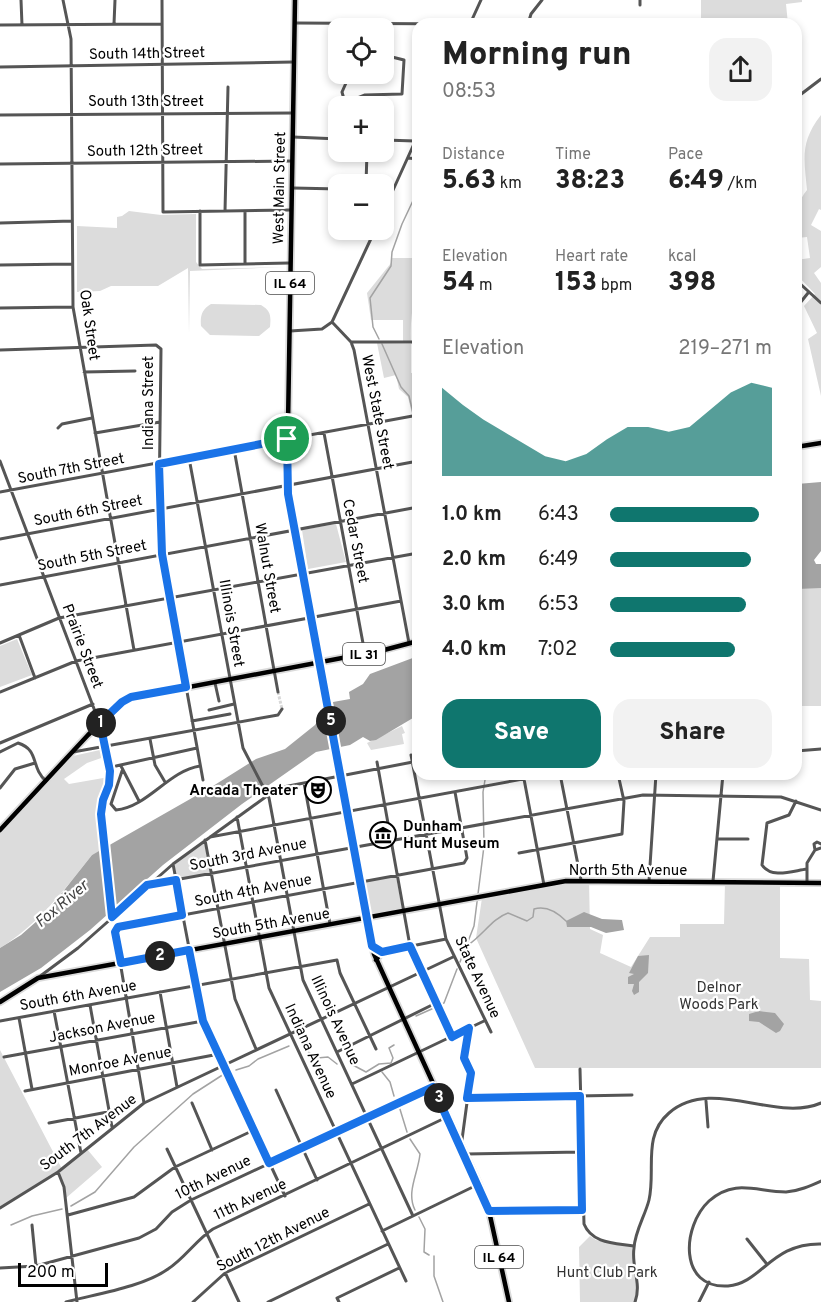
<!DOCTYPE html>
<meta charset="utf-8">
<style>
:root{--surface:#fff;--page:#f2f2f2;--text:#222;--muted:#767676;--accent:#0f766e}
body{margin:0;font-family:Overpass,sans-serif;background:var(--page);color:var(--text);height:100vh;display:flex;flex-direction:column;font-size:22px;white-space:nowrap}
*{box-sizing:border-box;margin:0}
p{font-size:20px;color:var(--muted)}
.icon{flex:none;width:33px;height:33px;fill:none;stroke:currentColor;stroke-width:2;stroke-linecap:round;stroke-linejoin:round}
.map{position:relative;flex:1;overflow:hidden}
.drawer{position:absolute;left:412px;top:18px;width:390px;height:762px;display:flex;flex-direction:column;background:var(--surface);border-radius:18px;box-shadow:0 3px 9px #0003}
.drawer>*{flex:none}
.controls{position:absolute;left:328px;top:18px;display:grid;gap:12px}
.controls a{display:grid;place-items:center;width:66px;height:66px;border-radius:12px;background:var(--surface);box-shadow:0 3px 9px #0003;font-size:30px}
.scale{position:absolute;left:18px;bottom:15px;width:90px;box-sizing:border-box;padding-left:6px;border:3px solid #000;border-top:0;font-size:16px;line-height:21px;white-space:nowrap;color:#000;-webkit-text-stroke:4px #fff;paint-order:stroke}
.pin{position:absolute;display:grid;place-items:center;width:51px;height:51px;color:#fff;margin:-26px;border:3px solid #fff;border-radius:50%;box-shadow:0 2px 6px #0007}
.km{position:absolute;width:30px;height:30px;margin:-15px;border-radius:50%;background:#222;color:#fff;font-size:16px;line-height:30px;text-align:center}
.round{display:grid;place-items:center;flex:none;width:63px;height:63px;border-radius:18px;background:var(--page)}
.summary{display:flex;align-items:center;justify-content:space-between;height:102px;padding:0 30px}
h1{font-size:33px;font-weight:800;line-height:45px}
.metrics{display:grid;grid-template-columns:repeat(3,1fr);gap:9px;height:102px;padding:6px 30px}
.metrics div{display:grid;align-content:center}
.metrics b{font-size:26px;font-weight:800}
.metrics small{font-size:16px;font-weight:400}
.metrics p{font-size:16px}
.chart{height:168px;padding:12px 30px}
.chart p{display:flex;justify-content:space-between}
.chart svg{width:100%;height:108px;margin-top:6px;fill:var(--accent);opacity:.7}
.button{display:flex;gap:12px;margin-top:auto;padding:12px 30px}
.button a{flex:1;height:69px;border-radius:18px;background:var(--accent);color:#fff;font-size:24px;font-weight:800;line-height:69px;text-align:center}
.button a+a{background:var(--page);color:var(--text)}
ul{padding:0 30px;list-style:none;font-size:20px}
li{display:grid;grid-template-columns:96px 72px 1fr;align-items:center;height:45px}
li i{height:15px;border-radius:8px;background:var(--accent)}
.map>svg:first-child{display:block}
.green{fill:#dcdcdc}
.water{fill:#a3a3a3}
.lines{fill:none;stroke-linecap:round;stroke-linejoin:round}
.stream{stroke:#a3a3a3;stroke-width:1.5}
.minor-tunnel{stroke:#d9d9d9;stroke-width:3;stroke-dasharray:3 1.5;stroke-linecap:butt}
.major-casing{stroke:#dbdbdb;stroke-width:8}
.minor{stroke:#555;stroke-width:3}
.major{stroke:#000;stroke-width:4.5}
.route-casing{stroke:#fff;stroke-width:12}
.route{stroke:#1a73e8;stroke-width:8}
.labels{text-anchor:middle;stroke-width:4.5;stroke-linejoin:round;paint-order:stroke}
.shield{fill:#fff;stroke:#4c4c4c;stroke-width:1.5}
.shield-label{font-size:14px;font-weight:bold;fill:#000}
.street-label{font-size:15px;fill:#000;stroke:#fff}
.poi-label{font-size:15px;font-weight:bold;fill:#000;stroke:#fff;text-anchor:end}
.park-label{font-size:15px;fill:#333;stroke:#fff}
.water-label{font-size:16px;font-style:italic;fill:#444;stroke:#fff}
</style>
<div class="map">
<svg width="821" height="1302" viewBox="0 0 821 1302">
<rect width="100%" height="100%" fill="#fff"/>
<!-- green -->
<path class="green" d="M701 0H802V2L786 4 788 24H701Z
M821 115V210L819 209 811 225 821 231V267L814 273 821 283V396L808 339 817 333 804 306 815 294 797 275 796 260 810 258 807 237 797 238C797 219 795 204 807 190 804 158 800 142 821 115Z
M129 211 161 215 196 214V262L202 269 284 267 190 271 189 334 188 268 158 286H111L100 291 77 292V226L117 228V217L122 216Z
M391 258H418C418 286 409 313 411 342L403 341V320H371L367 293 391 263Z
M211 304 261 305C271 311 271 316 270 327L259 336 210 335 201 326C200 316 202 309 211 304Z
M377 343 411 344V373H418V413L412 414 408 397 399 389 396 375 384 378Z
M336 524 346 562 308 569 302 530Z
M809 586 821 588V706H797L796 589Z
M17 639 32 675 0 687V646Z
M402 726 405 733 402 734 404 744 371 750 367 743Z
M100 750 104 757 87 763 64 779 69 784 109 777 100 806 104 849 92 855C64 890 39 924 0 948V833L73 756Z
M204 841 210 873 177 879 174 863Z
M396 876 402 909 369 916 362 882Z
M589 881 590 929 603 935 600 953 631 967 650 937H680V924H724L725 883 780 884V958L809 959 810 1000 821 1001V1068H535L476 938 482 898 566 882Z
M0 1050 62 1169 87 1149 102 1167 66 1198 59 1172 0 1208Z
M590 1236 596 1240 632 1247 638 1290 634 1302H580L579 1247Z"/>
<!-- water -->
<path class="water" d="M821 482V551L814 560 816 564H821V588L797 589V484Z
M418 656V715L376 740 370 741 363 737 350 745 316 752 242 804 163 865 90 930 41 968 0 992V948L21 935 46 913 92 855 213 786 256 759 285 749 315 725 323 712 334 709 333 702 350 699 349 692 363 684 370 674Z
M584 912 602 919 622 920 624 930 606 933 591 927H567L566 921Z
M649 955 648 973 639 982V992L634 995 632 991 634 984H628V977L634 974 629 973 638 956Z
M759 1011 775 1013 784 1024 780 1031 776 1033 759 1022 749 1021V1014Z"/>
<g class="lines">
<!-- stream -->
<path class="stream" d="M379 339 373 327 370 298 391 266 392 252 402 224 418 190
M382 344 401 387 409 396 413 413
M414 418 418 430
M468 945C482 936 493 918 508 913L527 921 533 917 534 909C547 905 558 913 566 921
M460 962 474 926 484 846 483 792 486 774
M441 1004 444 1003 457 969
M416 1016 434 1008
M307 1051 317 1058 328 1057 337 1064
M351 1064 366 1072 379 1064 391 1063 393 1058 389 1048 394 1045
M236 1070 249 1066 258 1059 289 1046
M382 1072 390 1082 394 1096
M399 1106 407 1132
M410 1139 420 1154C418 1174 406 1192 415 1210
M71 1206 95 1192 134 1147 193 1094 224 1074
M419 1217 425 1229 424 1252 429 1255
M11 1225 32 1216 62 1209
M434 1256V1276L443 1302"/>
<!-- minor-tunnel -->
<path class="minor-tunnel" d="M278 692 282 709"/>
<defs>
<path id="major" d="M295 0 287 486 374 954 479 1184 489 1211 509 1302
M796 447 821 443
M0 830 88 735 126 699 384 650 418 641
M372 947 382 952 376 960
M0 1002 38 978 566 881 821 883"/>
</defs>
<!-- major casing -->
<use href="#major" class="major-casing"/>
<!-- minor -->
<path class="minor" d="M21 0 22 25
M63 0 71 39 73 307 134 650
M162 0 163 212 290 210
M640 5V0
M296 23 459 24
M114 24 115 0
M470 24 481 0
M528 24 531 14 542 0
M0 25 161 24
M0 67 293 62
M350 74 342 92 345 103 365 95 402 94 404 60 384 55
M796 98 821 79
M0 115 293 113
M293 137 339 139
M384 140 415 141
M408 158 418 159
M0 164 292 161
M366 184 367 152
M293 188 339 189
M384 190H393
M384 210 418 135
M200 211V265L289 263
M225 211 228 87
M0 223 72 221
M245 264V211
M0 265 72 264
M796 280 821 303
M0 308 73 307
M796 308 808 293
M332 322 351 342 354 350 409 643
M290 331 322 329 332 322 375 230
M351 342H418
M0 350 156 345 161 349 159 509 162 554 203 780
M84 372 135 371
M58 428 62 424 92 418
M95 433 160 422
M324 433 365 654
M234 449 278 692
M189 458 243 748 269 798 303 980 413 1216
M0 461 104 735 111 779 101 814 112 917
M0 492 418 415
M0 539 418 461
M0 585 418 507
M19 635 35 678
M0 643 59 618 418 553
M215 683 219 701
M0 692 76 661 401 601
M209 710 234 704
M192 721 230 714
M150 739 155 765 165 782
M0 743 93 704
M796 751 821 749
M0 752 18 743C40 750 30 767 46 781
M73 752 278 715 282 709
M411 755 446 939 491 1032
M377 762 410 946 452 1037
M116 766 197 748
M121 766 139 801
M122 771 111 804 116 810C148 807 168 771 200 766
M560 774 581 880
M524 779 544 885
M304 783 330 924
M0 788 15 769 35 763
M796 801 789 815 767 823 762 865C772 879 792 871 807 869V883
M237 817 269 988 406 1281
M210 837 550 774
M717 839H748
M205 840 235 999 256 1049
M815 850 821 848
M519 853 622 834 624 801 618 774
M173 864 203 1021 285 1196
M807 869V863L815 850 814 844 817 842 821 844
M649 881 656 774
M713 881 723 774
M147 885 643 795 781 797 821 810
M382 952 446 939
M39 977 78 948 173 864 278 788 418 761
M160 992 177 1087
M90 1005 112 1127
M54 1011 81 1153
M19 1018 32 1089
M0 1021 337 960 340 973 376 1049
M337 1052 436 1003
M4 1057 203 1021
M580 1069 584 1224C592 1244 616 1243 634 1246
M352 1084 484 1021
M276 1090 317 1180
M25 1091 219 1054
M467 1098 632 1095
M706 1101 708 1127
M144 1103 115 932 118 927 464 863 467 858 455 792
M192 1103 212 1150
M49 1123 129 1108
M461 1147 471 1073 464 1057 469 1028
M167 1149 239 1302
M466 1154 581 1152
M58 1172 64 1187 77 1302
M821 1181C810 1186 799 1191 786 1192 757 1192 735 1178 709 1201 682 1226 678 1289 728 1286 762 1283 771 1243 821 1244
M0 1208 58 1172 144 1103 453 957
M489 1211 582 1210
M68 1215 134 1197 175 1167 254 1130
M32 1225 36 1266
M382 1231 479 1184
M747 1239 766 1263
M0 1268 36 1266 139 1238 156 1229 172 1212 191 1200 433 1087
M66 1302C96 1294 143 1287 168 1269 185 1258 196 1240 213 1229L447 1117
M193 1302 225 1273 369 1204
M268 1302 388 1244
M339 1302 337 1298 399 1268
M635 1302C642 1283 631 1267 634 1248 635 1231 645 1216 649 1200 656 1170 642 1136 669 1113 712 1076 775 1123 821 1103
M699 1302 709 1282"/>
<!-- major -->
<use href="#major" class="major"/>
</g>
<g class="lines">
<defs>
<path id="route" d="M287 439 288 494 372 946 382 952 410 946 452 1037 469 1028 464 1058 471 1073 467 1098 580 1096 582 1210 489 1211 433 1087 269 1163 203 1021 189 950 121 963 115 932 118 927 182 915 176 880 147 885 112 917 101 814 103 800 109 785 110 771 100 723 122 702 131 697 186 687 162 554 159 464Z"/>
</defs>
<!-- route casing -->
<use href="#route" class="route-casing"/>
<!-- route -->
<use href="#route" class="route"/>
</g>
<!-- icons -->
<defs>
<symbol id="theatre-ring" viewBox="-11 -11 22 22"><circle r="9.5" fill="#fff" stroke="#000" stroke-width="1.5"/><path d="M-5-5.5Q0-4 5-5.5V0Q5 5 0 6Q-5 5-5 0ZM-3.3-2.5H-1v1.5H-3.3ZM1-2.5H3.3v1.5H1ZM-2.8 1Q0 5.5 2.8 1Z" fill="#000"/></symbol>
<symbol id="museum-ring" viewBox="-11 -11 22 22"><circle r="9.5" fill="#fff" stroke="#000" stroke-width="1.5"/><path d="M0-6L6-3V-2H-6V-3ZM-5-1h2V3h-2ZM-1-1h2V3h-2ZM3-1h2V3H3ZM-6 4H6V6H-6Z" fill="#000"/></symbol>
</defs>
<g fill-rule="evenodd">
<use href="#theatre-ring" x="303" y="775" width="30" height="30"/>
<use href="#museum-ring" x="368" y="820" width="30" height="30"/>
</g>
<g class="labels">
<!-- shield labels -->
<g class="shield">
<rect x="266" y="272" width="48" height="22" rx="4.5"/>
<rect x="343" y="643" width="42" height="22" rx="4.5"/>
<rect x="475" y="1246" width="48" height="22" rx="4.5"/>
</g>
<g class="shield-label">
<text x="290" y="288">IL 64</text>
<text x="364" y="659">IL 31</text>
<text x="499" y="1262">IL 64</text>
</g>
<!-- street labels -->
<g class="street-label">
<text transform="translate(147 53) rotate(-1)" y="5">South 14th Street</text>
<text x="146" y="106">South 13th Street</text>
<text transform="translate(145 150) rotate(-1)" y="5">South 12th Street</text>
<text transform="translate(279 188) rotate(-89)" y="5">West Main Street</text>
<text transform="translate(90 325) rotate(82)" y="5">Oak Street</text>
<text transform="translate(148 403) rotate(-90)" y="5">Indiana Street</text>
<text transform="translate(378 412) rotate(79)" y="5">West State Street</text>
<text transform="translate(71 468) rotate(-11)" y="5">South 7th Street</text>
<text transform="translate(88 510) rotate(-11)" y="5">South 6th Street</text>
<text transform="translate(356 541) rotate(79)" y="5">Cedar Street</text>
<text transform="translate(92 555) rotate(-11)" y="5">South 5th Street</text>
<text transform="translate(268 568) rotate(80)" y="5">Walnut Street</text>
<text transform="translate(232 623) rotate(80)" y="5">Illinois Street</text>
<text transform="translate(83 646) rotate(69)" y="5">Prairie Street</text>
<text transform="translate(248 854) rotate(-11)" y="5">South 3rd Avenue</text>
<text x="628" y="875">North 5th Avenue</text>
<text transform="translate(253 890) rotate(-11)" y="5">South 4th Avenue</text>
<text transform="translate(271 923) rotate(-10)" y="5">South 5th Avenue</text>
<text transform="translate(478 977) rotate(65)" y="5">State Avenue</text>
<text transform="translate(78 995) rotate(-10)" y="5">South 6th Avenue</text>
<text transform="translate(336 1020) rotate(65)" y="5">Illinois Avenue</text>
<text transform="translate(102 1027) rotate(-11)" y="5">Jackson Avenue</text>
<text transform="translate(311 1051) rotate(65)" y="5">Indiana Avenue</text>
<text transform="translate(120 1061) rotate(-11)" y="5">Monroe Avenue</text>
<text transform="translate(88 1132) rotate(-37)" y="5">South 7th Avenue</text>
<text transform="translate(213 1177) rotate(-26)" y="5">10th Avenue</text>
<text transform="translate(250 1199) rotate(-25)" y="5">11th Avenue</text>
<text transform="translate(273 1239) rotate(-27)" y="5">South 12th Avenue</text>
</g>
<!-- poi labels -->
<g class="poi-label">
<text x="298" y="795">Arcada Theater</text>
<text x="403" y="831" text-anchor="start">Dunham<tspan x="403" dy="17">Hunt Museum</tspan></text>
</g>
<!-- park labels -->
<g class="park-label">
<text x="719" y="992">Delnor<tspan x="719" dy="17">Woods Park</tspan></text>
<text x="607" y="1277">Hunt Club Park</text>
</g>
<!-- water labels -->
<g class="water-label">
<text transform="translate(61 903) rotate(-40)" y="6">Fox River</text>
</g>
</g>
</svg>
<div class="controls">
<a><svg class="icon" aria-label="locate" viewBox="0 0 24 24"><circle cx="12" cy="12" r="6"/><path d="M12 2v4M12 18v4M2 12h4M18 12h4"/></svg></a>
<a>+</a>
<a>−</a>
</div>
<div class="scale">200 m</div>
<div class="pin" style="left:287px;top:439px;background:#1e9e55"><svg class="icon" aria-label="arrive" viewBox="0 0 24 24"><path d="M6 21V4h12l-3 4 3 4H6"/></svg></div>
<b class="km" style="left:101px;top:723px">1</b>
<b class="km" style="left:160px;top:956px">2</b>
<b class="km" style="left:439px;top:1098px">3</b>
<b class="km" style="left:331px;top:721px">5</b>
<section class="drawer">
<div class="summary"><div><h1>Morning run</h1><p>08:53</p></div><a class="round"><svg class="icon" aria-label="share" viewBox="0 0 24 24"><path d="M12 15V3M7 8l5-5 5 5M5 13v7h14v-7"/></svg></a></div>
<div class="metrics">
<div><p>Distance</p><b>5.63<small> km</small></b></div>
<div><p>Time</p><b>38:23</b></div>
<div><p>Pace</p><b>6:49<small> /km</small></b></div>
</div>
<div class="metrics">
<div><p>Elevation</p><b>54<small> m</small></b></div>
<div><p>Heart rate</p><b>153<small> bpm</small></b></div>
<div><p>kcal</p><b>398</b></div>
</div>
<div class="chart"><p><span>Elevation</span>219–271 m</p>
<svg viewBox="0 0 160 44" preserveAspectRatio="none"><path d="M0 44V8L10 15L20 21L30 26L40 31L50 36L60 38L70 35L80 29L90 24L100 24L110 26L120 24L130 17L140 10L150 6L160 8V44z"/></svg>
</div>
<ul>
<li><b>1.0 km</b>6:43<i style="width:92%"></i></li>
<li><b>2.0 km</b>6:49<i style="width:87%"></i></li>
<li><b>3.0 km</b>6:53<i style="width:84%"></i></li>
<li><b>4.0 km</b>7:02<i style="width:77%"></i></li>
</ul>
<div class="button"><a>Save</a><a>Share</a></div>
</section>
</div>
